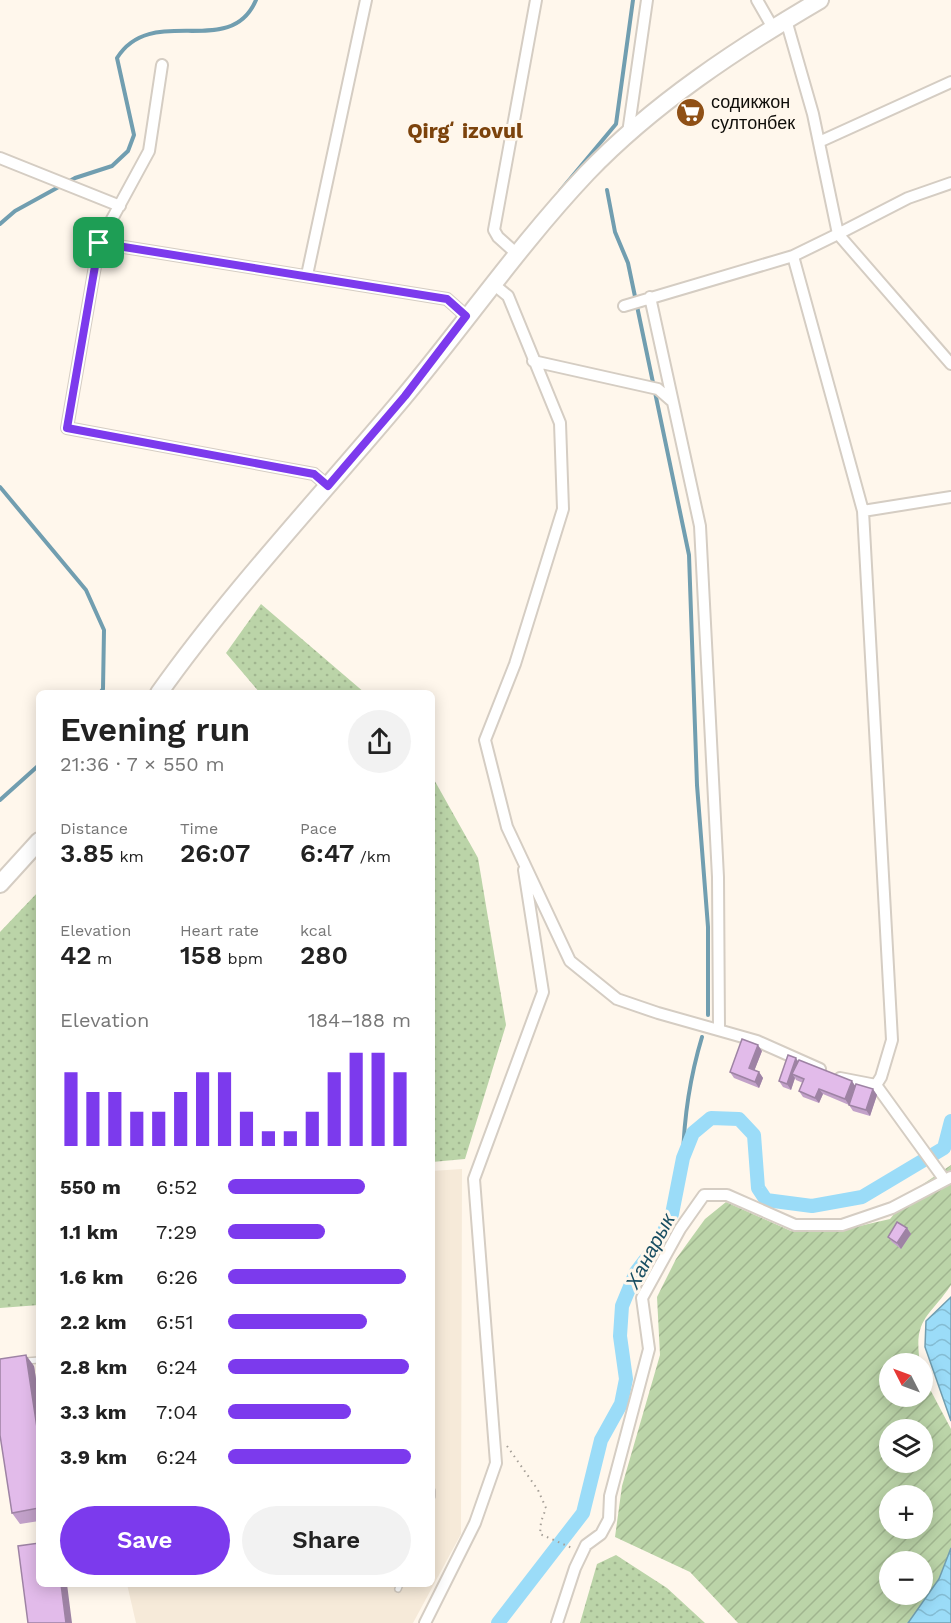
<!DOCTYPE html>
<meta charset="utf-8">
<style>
:root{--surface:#fff;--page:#f2f2f2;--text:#222;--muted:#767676;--accent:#7c3aed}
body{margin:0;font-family:"Work Sans",sans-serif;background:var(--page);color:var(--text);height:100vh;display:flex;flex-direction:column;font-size:22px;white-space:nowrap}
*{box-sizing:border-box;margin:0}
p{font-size:20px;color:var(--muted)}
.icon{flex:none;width:33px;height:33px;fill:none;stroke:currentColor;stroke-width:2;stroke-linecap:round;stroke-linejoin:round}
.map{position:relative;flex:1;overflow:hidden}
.sheet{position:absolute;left:36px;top:690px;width:399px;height:897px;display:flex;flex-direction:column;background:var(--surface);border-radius:9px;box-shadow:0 3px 15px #0003}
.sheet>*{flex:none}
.needle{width:39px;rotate:312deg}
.fabs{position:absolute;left:879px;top:1353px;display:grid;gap:12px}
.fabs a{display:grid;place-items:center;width:54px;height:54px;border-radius:50%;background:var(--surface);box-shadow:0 3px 15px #0003;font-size:30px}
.pin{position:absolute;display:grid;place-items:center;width:51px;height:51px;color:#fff;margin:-26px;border-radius:12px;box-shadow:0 3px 9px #0006}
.round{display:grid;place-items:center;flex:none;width:63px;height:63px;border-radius:32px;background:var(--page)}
.overview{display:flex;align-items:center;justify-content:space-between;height:102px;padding:0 24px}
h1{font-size:33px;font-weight:600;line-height:45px}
.metrics{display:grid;grid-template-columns:repeat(3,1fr);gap:9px;height:102px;padding:6px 24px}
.metrics div{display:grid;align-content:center}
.metrics b{font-size:26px;font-weight:600}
.metrics small{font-size:16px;font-weight:400}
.metrics p{font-size:16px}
.chart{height:168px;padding:12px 24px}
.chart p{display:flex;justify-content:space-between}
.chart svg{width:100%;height:108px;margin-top:6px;stroke:var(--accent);stroke-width:6}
.button{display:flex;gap:12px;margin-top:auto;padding:12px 24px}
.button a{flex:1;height:69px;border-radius:36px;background:var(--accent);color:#fff;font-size:24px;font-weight:600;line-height:69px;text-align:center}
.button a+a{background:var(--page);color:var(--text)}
ul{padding:0 24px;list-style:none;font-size:20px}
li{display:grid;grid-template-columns:96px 72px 1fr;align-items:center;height:45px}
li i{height:15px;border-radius:8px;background:var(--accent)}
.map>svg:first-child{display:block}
.built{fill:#f6ead9}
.grass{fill:url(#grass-dots)}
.garden{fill:url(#garden-furrows);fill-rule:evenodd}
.water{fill:url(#water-waves);stroke:#719eb0;stroke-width:1.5}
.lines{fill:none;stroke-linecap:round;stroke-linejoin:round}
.stream{stroke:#719eb0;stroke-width:4}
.canal{stroke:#9bdcf8;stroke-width:14}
.lane-casing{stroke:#d5cdc3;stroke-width:8}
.street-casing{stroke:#d5cdc3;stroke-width:14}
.primary-casing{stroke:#d5cdc3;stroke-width:20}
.path{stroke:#a59f97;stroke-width:2;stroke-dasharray:1.5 4.5;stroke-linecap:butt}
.lane{stroke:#fff;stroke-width:5}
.street{stroke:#fff;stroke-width:10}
.primary{stroke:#fff;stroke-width:16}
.wall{fill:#c2a1c9}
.shaded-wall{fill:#9e83a4}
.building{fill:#e2bbea;stroke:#9e83a4;stroke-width:1.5}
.route-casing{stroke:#fff;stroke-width:12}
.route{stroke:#7c3aed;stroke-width:8}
.labels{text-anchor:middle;stroke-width:6;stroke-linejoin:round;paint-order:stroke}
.poi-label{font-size:18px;fill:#0f0d09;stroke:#fff7ec;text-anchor:start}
.water-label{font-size:20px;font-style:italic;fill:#184d61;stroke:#fff7ec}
.quarter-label{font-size:21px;font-weight:bold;fill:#7c430c;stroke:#fff7ec}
</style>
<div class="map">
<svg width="951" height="1623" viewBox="0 0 951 1623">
<defs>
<pattern id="grass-dots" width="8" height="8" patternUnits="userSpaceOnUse" patternTransform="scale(1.5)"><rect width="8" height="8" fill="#bbd4a8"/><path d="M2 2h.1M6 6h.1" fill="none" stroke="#a0b58f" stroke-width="1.8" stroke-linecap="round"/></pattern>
<pattern id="garden-furrows" width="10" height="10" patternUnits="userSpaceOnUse" patternTransform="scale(1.5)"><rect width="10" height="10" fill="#bbd4a8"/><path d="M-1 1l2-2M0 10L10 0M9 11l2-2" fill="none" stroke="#a0b58f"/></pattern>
<pattern id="water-waves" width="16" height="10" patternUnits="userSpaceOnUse" patternTransform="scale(1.5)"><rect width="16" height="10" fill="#9bdcf8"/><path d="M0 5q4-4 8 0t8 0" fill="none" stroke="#84bcd3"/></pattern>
</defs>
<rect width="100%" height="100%" fill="#fff7ec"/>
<!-- built -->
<path class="built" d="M462 1169 461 1534 413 1623H136L127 1584H432V1171Z"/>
<!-- grass -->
<path class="grass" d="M261 604 365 693H260L226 653Z
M432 776 478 858 506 1025 465 1159 432 1162Z
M39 891V1305L0 1308V932Z
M616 1555 667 1588 705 1623H580L597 1564Z"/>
<!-- garden -->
<path class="garden" d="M951 1165V1285C929 1318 913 1318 920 1363L890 1364V1396H922L923 1376 951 1429V1552L944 1572 908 1623H738L690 1572 615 1537 622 1486 660 1355 657 1297 676 1259 705 1219 726 1202 791 1231H838L890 1219 913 1191ZM890 1430H922V1462H890ZM890 1496H922V1528H890ZM890 1562H922V1594H890Z"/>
<!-- water -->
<path class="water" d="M951 1297V1421L925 1347 926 1321Z
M951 1548V1623H908L939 1579Z"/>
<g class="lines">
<!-- stream -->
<path class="stream" d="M607 190 615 232 628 263 689 555 697 785 708 927V1015
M560 191 616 124 633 0
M0 224 15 211 75 178 112 166 128 151 134 135 117 58C152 2 230 61 256 0
M0 487 86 590 104 630 103 689 100 693
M0 800 39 765
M683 1158C684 1116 690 1077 702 1037"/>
<!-- canal -->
<path class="canal" d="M498 1623 583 1513 601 1440 621 1404 626 1379 620 1336 622 1306 636 1272 659 1242 672 1214 683 1158 693 1133 711 1118 739 1119 754 1135 758 1188 766 1200 812 1206 862 1197 944 1148 951 1121"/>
<defs>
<path id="lane" d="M26 1361 39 1360
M432 1491V1496
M398 1589 400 1584"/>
<path id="street" d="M757 0 773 28
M786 20 813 114 838 234 793 256 863 511 892 1040 881 1077 876 1085
M628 133 647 0
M819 142 951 82
M0 158 120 206
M951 183 908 198 838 234 951 364
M99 243 149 151 162 65
M517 254 498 237 494 230 536 0
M307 275 366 0
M492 283 508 296 560 423 563 509 515 664 485 740 507 827 570 961 617 999 658 1013 757 1041 820 1069
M650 297 700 526 718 877 719 1029
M624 306 793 256
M533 361 658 389 673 402
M328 486 314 474 67 428 99 243 447 299 466 316
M863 511 951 497
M840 1078 876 1085
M876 1085 944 1179
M425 1623 475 1523 496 1463 474 1179 543 992 524 870
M557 1623 575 1568 586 1545 601 1534 609 1519 610 1496 649 1349 642 1298 680 1229 704 1195H727L795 1225H842L892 1208 951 1177"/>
<path id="primary" d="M159 693C233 589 321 496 403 398 465 324 520 244 587 173 653 104 738 48 820 0
M0 884 39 841"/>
</defs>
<!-- lane casing -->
<use href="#lane" class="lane-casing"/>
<!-- street casing -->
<use href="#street" class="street-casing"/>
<!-- primary casing -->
<use href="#primary" class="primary-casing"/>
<!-- path -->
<path class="path" d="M507 1446 538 1490 546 1508 541 1522 540 1534 572 1548"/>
<!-- lane -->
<use href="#lane" class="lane"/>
<!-- street -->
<use href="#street" class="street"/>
<!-- primary -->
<use href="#primary" class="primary"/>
</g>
<!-- wall -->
<path class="wall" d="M762 1051 754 1071 759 1072 763 1078 759 1088 734 1078 730 1072Z
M798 1061 877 1095 870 1116 853 1111 849 1105 823 1094 819 1103 803 1097 799 1091 803 1083 796 1080 795 1078 791 1090 783 1087 779 1081Z
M907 1228 911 1234 901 1249 892 1242 888 1237Z
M34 1366 39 1399V1521L20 1524 12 1513Z"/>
<!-- shaded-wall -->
<path class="shaded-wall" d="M758 1045 762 1051 753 1074 749 1068Z
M796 1058 800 1064 792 1074 795 1078 791 1090 787 1084Z
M759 1072 763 1078 759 1088 755 1082Z
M852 1081 856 1087 849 1105 845 1099Z
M819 1089 823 1094 819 1103 815 1098Z
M873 1089 877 1095 870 1116 866 1110Z
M907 1228 911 1234 901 1249 897 1243Z
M26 1355 34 1366 39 1399V1441Z
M61 1584H67L72 1623H66Z"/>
<!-- building -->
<path class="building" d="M742 1039 758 1045 749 1068 759 1072 755 1082 730 1072Z
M788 1055 796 1058 787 1084 779 1081Z
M799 1060 852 1081 845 1099 819 1089 815 1098 799 1091 804 1079 792 1074Z
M856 1084 873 1089 866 1110 849 1105Z
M897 1222 907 1228 897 1243 888 1237Z
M26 1355 39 1441V1508L12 1513 0 1435V1359Z
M39 1543V1584H61L66 1623H28L18 1546Z"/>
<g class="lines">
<defs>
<path id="route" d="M99 243 447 299 466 316 405 396 328 486 314 474 67 428Z"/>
</defs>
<!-- route casing -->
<use href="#route" class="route-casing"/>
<!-- route -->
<use href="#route" class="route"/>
</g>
<!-- icons -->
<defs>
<symbol id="supermarket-disc" viewBox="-11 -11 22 22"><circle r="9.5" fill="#8f5016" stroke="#fff7ec"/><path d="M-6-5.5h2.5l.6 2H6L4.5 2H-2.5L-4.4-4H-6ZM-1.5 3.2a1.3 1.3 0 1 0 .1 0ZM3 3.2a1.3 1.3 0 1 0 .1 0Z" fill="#fff"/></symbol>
</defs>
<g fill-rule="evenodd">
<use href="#supermarket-disc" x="674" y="96" width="33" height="33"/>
</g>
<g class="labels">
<!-- poi labels -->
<g class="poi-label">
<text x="711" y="108">содикжон<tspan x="711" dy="21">султонбек</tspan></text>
</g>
<!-- water labels -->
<g class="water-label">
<text transform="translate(650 1251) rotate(-62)" y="7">Ханарык</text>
</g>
<!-- quarter labels -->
<g class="quarter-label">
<text x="465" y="138">Qirgʻizovul</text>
</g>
</g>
</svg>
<div class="fabs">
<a><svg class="needle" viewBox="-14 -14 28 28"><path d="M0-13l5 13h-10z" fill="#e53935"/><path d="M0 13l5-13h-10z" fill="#767676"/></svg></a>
<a><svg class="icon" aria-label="layers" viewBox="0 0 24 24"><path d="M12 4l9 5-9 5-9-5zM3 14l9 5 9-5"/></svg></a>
<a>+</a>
<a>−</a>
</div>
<div class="pin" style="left:99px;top:243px;background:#1e9e55"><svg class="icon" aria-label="arrive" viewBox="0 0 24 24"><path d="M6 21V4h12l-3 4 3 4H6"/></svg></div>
<section class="sheet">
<div class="overview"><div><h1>Evening run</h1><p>21:36 · 7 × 550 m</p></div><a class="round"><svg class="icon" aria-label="share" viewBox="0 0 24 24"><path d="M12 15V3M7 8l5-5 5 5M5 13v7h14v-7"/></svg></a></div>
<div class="metrics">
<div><p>Distance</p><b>3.85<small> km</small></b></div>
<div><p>Time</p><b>26:07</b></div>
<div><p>Pace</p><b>6:47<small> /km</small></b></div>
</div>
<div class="metrics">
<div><p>Elevation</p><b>42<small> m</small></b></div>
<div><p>Heart rate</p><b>158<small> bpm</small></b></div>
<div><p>kcal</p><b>280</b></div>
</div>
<div class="chart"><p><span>Elevation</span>184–188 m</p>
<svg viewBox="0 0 160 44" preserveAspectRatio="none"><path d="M5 44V14M15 44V22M25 44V22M35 44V30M45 44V30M55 44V22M65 44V14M75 44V14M85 44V30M95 44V38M105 44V38M115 44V30M125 44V14M135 44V6M145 44V6M155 44V14"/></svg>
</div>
<ul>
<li><b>550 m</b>6:52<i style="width:75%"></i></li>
<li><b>1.1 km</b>7:29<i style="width:53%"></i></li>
<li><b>1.6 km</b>6:26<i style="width:97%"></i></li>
<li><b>2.2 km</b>6:51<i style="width:76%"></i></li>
<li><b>2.8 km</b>6:24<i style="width:99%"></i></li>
<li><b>3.3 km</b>7:04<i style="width:67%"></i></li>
<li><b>3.9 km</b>6:24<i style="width:100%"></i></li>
</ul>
<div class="button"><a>Save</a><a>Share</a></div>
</section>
</div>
